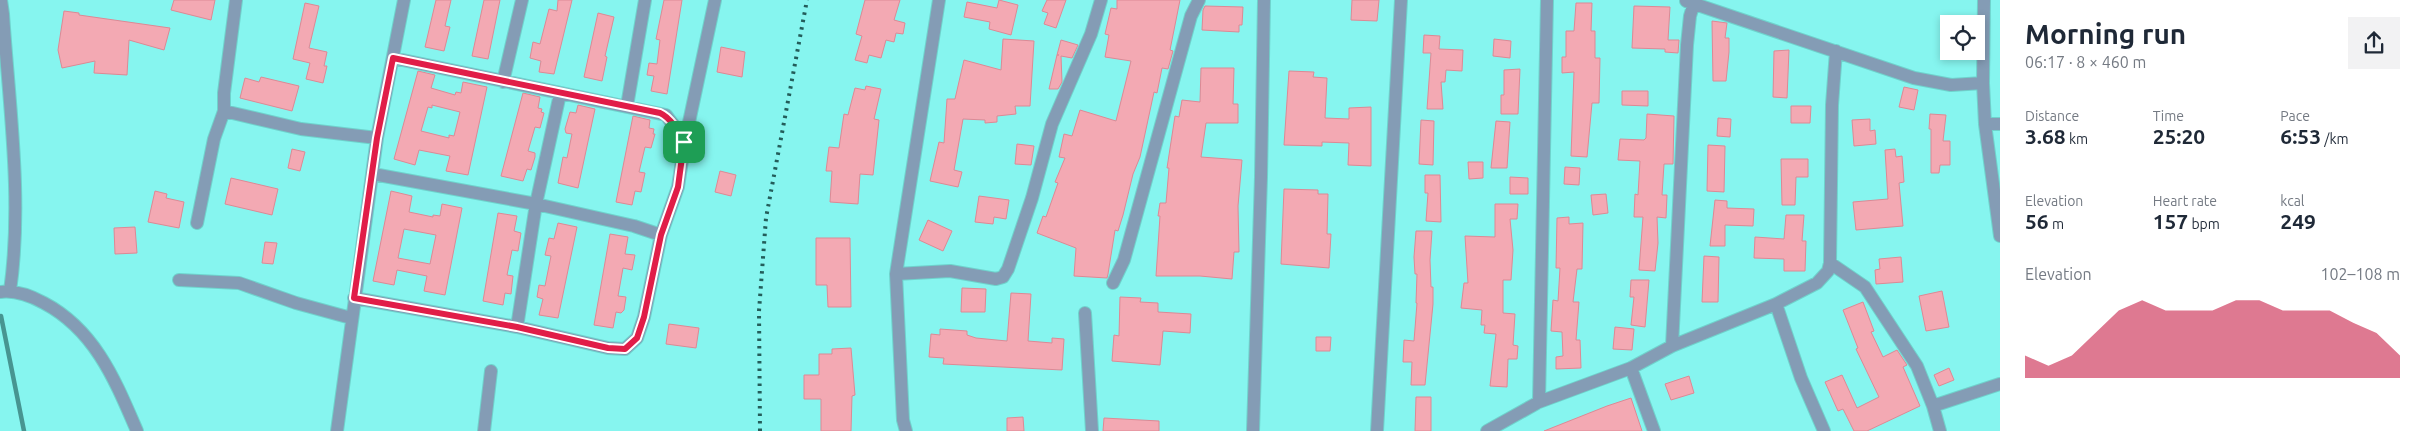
<!DOCTYPE html>
<meta charset="utf-8">
<style>
:root{--surface:#fff;--page:#f2f2f3;--text:#1f2937;--muted:#747a83;--accent:#d14163}
body{margin:0;font-family:Ubuntu,sans-serif;background:var(--page);color:var(--text);height:100vh;display:flex;flex-direction:column;font-size:19px;white-space:nowrap}
*{box-sizing:border-box;margin:0}
p{font-size:16px;color:var(--muted)}
.icon{flex:none;width:28px;height:28px;fill:none;stroke:currentColor;stroke-width:2;stroke-linecap:round;stroke-linejoin:round}
.map{position:relative;flex:1;overflow:hidden}
.drawer{display:flex;flex-direction:column;background:var(--surface);width:425px}
.drawer>*{flex:none}
.fabs{position:absolute;left:1940px;top:15px;display:grid;gap:10px}
.fabs a{display:grid;place-items:center;width:45px;height:45px;border-radius:0px;background:var(--surface);box-shadow:0 2px 8px #0003;font-size:25px}
.pin{position:absolute;display:grid;place-items:center;width:42px;height:42px;color:#fff;margin:-21px;border-radius:10px;box-shadow:0 2px 8px #0006}
.round{display:grid;place-items:center;flex:none;width:52px;height:52px;border-radius:0px;background:var(--page)}
.head{display:flex;align-items:center;justify-content:space-between;height:85px;padding:0 25px}
h1{font-size:28px;font-weight:600;line-height:38px}
.figures{display:grid;grid-template-columns:repeat(3,1fr);gap:8px;height:85px;padding:5px 25px}
.figures div{display:grid;align-content:center}
.figures b{font-size:21px;font-weight:600}
.figures small{font-size:14px;font-weight:400}
.figures p{font-size:14px}
.chart{height:140px;padding:10px 25px}
.chart p{display:flex;justify-content:space-between}
.chart svg{width:100%;height:90px;margin-top:5px;fill:var(--accent);opacity:.7}
main{display:flex;flex:1;min-height:0}
.map>svg:first-child{display:block}
.lines{fill:none;stroke-linecap:round;stroke-linejoin:round}
.stream{stroke:#479591;stroke-width:4.5}
.building{fill:#f3a9b3;stroke:#dd8995;fill-rule:evenodd}
.minor-casing{stroke:#6fd2cc;stroke-width:14}
.minor{stroke:#849cb5;stroke-width:12}
.rail{stroke:#235d5a;stroke-width:4;stroke-dasharray:2.5 5;stroke-linecap:butt}
.route-casing{stroke:#fff;stroke-width:10}
.route{stroke:#e11d48;stroke-width:6}
</style>
<main>
<div class="map">
<svg width="2000" height="431" viewBox="0 0 2000 431">
<rect width="100%" height="100%" fill="#86f5ef"/>
<g class="lines">
<!-- stream -->
<path class="stream" d="M1 316 24 431"/>
</g>
<!-- building -->
<path class="building" d="M174 0H215L211 20 171 10Z
M436 0H451L445 26 450 27 444 51 425 47Z
M484 0H500L488 59 472 56Z
M558 0H572L554 74 539 72 541 61 530 58 533 42 540 44 549 9 557 11Z
M664 0H682L667 94 651 91 654 76 647 75 649 63 657 64 660 40 656 39Z
M865 0H900L894 20 905 23 903 34 896 33 894 42 886 40 881 58 869 55 867 63 855 60 862 36 856 34Z
M999 0 1018 5 1011 35 989 29 990 22 964 17 967 2 997 8Z
M1047 0H1066L1056 28 1044 24 1048 13 1042 11Z
M1117 0H1180L1170 50 1173 51 1168 69 1162 68 1157 93 1154 92 1140 157 1133 174 1123 215 1118 231 1115 230 1108 274 1107 278 1074 276 1076 248 1037 233 1043 216 1046 217 1058 183 1055 182 1065 158 1059 157 1064 134 1072 136 1080 110 1116 121 1131 61 1105 57 1109 35 1105 34 1111 8 1117 9Z
M1352 0H1379L1377 21 1351 20Z
M305 3 319 6 309 48 327 52 324 66H327L323 83 306 79 310 63 293 59Z
M1576 3H1592L1591 31H1595V58H1600L1599 103H1592L1587 157 1571 156 1574 72 1562 73V57H1566V31H1574Z
M1205 6 1243 7 1242 25H1239V32L1202 30 1203 10Z
M1634 6 1670 7 1668 40H1679L1678 53 1665 52V49L1632 48Z
M64 11 79 13V15L170 28 164 50 129 40 127 75 94 73 95 61 62 68 58 50Z
M598 13 614 17 605 56 607 57 602 81 584 77Z
M1712 21 1727 23 1725 38H1729V52L1726 81H1713Z
M1424 35 1440 36 1439 49 1463 50 1462 71 1446 70 1445 82H1441L1443 109H1427L1431 53H1423Z
M1003 39 1034 41 1030 106H1015L1016 114 997 116V122L985 123V120L963 119 954 170 962 172 958 187 930 181 939 142 944 143 947 99H955L964 60 1001 70Z
M1494 39 1511 41 1510 58 1493 56Z
M1061 40 1078 45 1072 58 1061 56 1062 82 1058 89H1049L1057 55H1059H1057Z
M721 47 745 52 742 77 717 72Z
M1789 50 1787 98 1773 97 1774 51Z
M1201 68H1234L1233 104H1238V123H1206L1201 157 1242 160 1238 206 1239 252H1234L1232 279 1200 276H1156L1160 216H1158L1160 203H1166L1169 168H1167L1175 116 1179 117 1182 100 1200 102Z
M1520 69 1518 114H1501V95H1504V70Z
M418 71 435 75 431 88 455 95 456 92 461 93 463 82 487 87 468 175 446 171 450 156 419 150 415 165 394 159ZM432 105 460 112 454 136 449 135V138L421 131 428 107 432 108Z
M1289 71 1314 72 1313 77 1327 78 1325 118 1349 119V108L1371 107V166L1348 165 1349 143 1322 142V146L1284 145Z
M261 77 299 86 292 111 240 98 245 78 259 82Z
M866 86 881 89 874 119 879 120 873 175 860 174 858 204 830 202 832 171H826L829 147 839 148 844 114 848 115 855 88 865 90Z
M1904 87 1918 90 1914 110 1899 107Z
M1622 91H1648V106L1622 105Z
M523 93 540 97 538 108 542 109 541 112 544 113 540 128 535 127 528 151 535 153V157L531 170 527 169 523 181 501 176Z
M578 105 595 109 578 188 558 183 563 157 567 158 572 134 566 133 565 129 570 112 576 113Z
M1791 106H1811L1810 123H1791Z
M1647 114 1674 116 1673 164H1664L1662 195H1667L1666 218 1657 217 1658 243 1655 271 1639 270 1643 217H1634L1635 194 1638 195 1640 161 1618 160 1620 139 1644 140 1646 138Z
M1930 114 1946 115 1943 141H1950V165H1940L1939 173H1931V129H1929Z
M633 116 650 120 649 128 654 129 653 134H655L651 148 645 147 639 172 645 173 641 192 635 191 632 205 616 202Z
M1718 118 1731 119 1730 137 1717 136Z
M1870 119V131L1875 130 1876 144 1854 146 1852 120Z
M1421 120 1434 121 1433 165 1419 164Z
M1496 121 1510 122 1507 168H1491Z
M1017 144 1034 146 1031 165 1015 164Z
M1708 145 1725 146 1724 192 1707 191Z
M292 149 305 152 300 171 288 168Z
M1895 149 1896 157 1902 156 1904 182 1899 183 1903 226 1856 230 1853 202 1888 199 1885 150Z
M1781 159H1808V177H1796L1795 205H1782Z
M1468 162H1483V178L1469 179Z
M1565 167 1580 168 1579 185 1564 184Z
M720 171 736 175 731 196 715 192Z
M1425 175H1440L1441 222 1426 221 1428 193H1425Z
M1510 177 1528 178V194H1510Z
M231 178 278 189 272 215 225 204Z
M1284 189 1318 190V194H1328L1327 234H1331L1329 268 1281 264Z
M155 191 167 194 166 198 184 202 179 228 148 222Z
M391 191 412 196 409 212 433 217V215L440 216 442 204 462 208 445 295 424 291 427 276 397 270 394 285 373 281ZM404 229 436 235 430 264 398 258Z
M1606 194 1608 213 1593 215 1591 195Z
M979 196 1009 200 1006 219 994 217 993 224 975 222Z
M1715 200 1727 201V208L1754 209 1753 226 1725 225V246H1710Z
M1495 204H1518L1517 219H1510L1513 250 1511 280H1503V313L1515 314 1513 345 1518 346 1517 359H1508L1507 387 1490 386 1496 334 1484 333 1485 325H1481L1482 310 1461 308 1464 283H1468L1465 236 1495 237Z
M498 213 517 216 514 231 521 233 518 251 512 250 507 275 513 276 511 294 505 293 503 305 483 301Z
M1786 215H1804L1802 241H1806L1805 271H1784V259L1754 258 1755 237 1784 239Z
M1569 217V224L1583 223 1582 269H1577L1573 302H1579L1576 340H1580L1581 368 1556 369V357L1563 356 1562 332 1551 331 1553 300 1558 301 1560 268H1556L1557 218Z
M928 220 952 231 943 251 919 240Z
M558 223 577 227 558 318 539 315 543 299 537 297 539 285 545 286 551 256 545 255 549 238 554 239Z
M135 227 137 253 115 254 114 228Z
M1416 231H1432L1430 260 1431 287H1433V304L1425 385H1411L1412 362H1403L1404 340 1414 341 1417 303H1416L1417 274H1415L1414 257Z
M610 234 628 237 625 254 635 255 632 270 623 268 618 296 626 297 624 310 621 313 616 312 613 328 594 325Z
M816 238H850L851 307H828L827 285H816Z
M265 242 277 243 273 264 262 263Z
M1704 256 1719 257 1718 302H1702Z
M1901 257 1903 282 1876 284 1875 270 1880 269 1879 259Z
M1631 280H1649L1645 327 1631 325 1634 297H1630Z
M962 288 986 289 985 312H961Z
M1942 291 1949 327 1926 331 1919 296Z
M1011 293 1031 294 1028 341 1052 343V338L1064 339 1062 370 943 364 944 358 929 357 931 334 940 335V329L967 331V335L976 338 1007 341Z
M1120 297 1141 298 1140 302 1158 303V312L1191 314 1190 333 1163 331 1160 365 1112 361 1114 335 1119 336Z
M1863 302 1874 331 1871 332 1883 357 1897 350 1907 365 1903 367 1920 406 1867 431H1854L1843 409 1838 411 1825 382 1842 375 1857 408 1879 397 1856 349 1858 348 1843 310Z
M669 324 699 328 696 348 666 344Z
M1615 327 1634 329 1632 350 1613 349Z
M1316 337H1331L1330 351H1316Z
M851 348 855 395 852 396 851 431H821V399H804V375H819V354H832V349Z
M1949 368 1954 380 1939 386 1934 375Z
M1689 376 1694 393 1671 400 1665 384Z
M1416 397H1431V431H1415Z
M1631 398 1642 431H1544L1607 406Z
M1023 417 1024 431H1007V418Z
M1104 418 1159 421V431H1103Z"/>
<g class="lines">
<defs>
<path id="minor" d="M1 0 3 14C9 105 23 200 10 291
M236 0 224 93V111L301 129 377 138
M1984 0 1983 83 1985 124 2000 236
M1686 1 1914 78 1951 85 1983 83
M503 82 522 0
M627 106 645 0
M1985 124H2000
M685 141 715 0
M373 174 536 204 634 226 661 235
M197 223 214 139 224 111
M1830 263 1865 287 1917 366 1933 406 1940 431
M896 274 950 271 996 279 1003 277 1008 269 1032 198 1052 124 1091 34 1101 0
M179 280 239 283 296 303 351 318
M1113 283 1124 260 1191 16 1199 0
M0 292C15 290 31 296 44 303 95 330 115 380 137 431
M354 298 517 327 608 348 625 349 637 338 644 317 661 235 678 187 685 141 666 115 393 58
M1776 304 1801 378 1824 431
M1085 313 1092 431
M517 327 536 204 560 94
M1672 346 1687 45 1690 16 1695 0
M1631 368 1654 431
M1539 402 1547 0
M1933 406 2000 384
M337 431 377 138 404 0
M484 431 491 371
M906 431 903 420 896 274 939 0
M1253 431 1261 177 1264 0
M1377 431 1401 0
M1487 431 1539 402 1631 368 1672 346 1776 304 1817 283 1828 271 1830 263 1832 105 1836 51"/>
</defs>
<!-- minor casing -->
<use href="#minor" class="minor-casing"/>
<!-- minor -->
<use href="#minor" class="minor"/>
<!-- rail -->
<path class="rail" d="M760 431 759 311 766 218 807 0"/>
</g>
<g class="lines">
<defs>
<path id="route" d="M393 58 660 113C671 118 678 131 684 142L678 187 661 235 644 317 637 338 625 349 608 348 517 327 354 298 377 138Z"/>
</defs>
<!-- route casing -->
<use href="#route" class="route-casing"/>
<!-- route -->
<use href="#route" class="route"/>
</g>
</svg>
<div class="fabs">
<a><svg class="icon" aria-label="locate" viewBox="0 0 24 24"><circle cx="12" cy="12" r="6"/><path d="M12 2v4M12 18v4M2 12h4M18 12h4"/></svg></a>
</div>
<div class="pin" style="left:684px;top:142px;background:#1e9e55"><svg class="icon" aria-label="arrive" viewBox="0 0 24 24"><path d="M6 21V4h12l-3 4 3 4H6"/></svg></div>
</div>
<section class="drawer">
<div class="head"><div><h1>Morning run</h1><p>06:17 · 8 × 460 m</p></div><a class="round"><svg class="icon" aria-label="share" viewBox="0 0 24 24"><path d="M12 15V3M7 8l5-5 5 5M5 13v7h14v-7"/></svg></a></div>
<div class="figures">
<div><p>Distance</p><b>3.68<small> km</small></b></div>
<div><p>Time</p><b>25:20</b></div>
<div><p>Pace</p><b>6:53<small> /km</small></b></div>
</div>
<div class="figures">
<div><p>Elevation</p><b>56<small> m</small></b></div>
<div><p>Heart rate</p><b>157<small> bpm</small></b></div>
<div><p>kcal</p><b>249</b></div>
</div>
<div class="chart"><p><span>Elevation</span>102–108 m</p>
<svg viewBox="0 0 160 44" preserveAspectRatio="none"><path d="M0 44V33L10 38L20 33L30 22L40 11L50 6L60 11L70 11L80 11L90 6L100 6L110 11L120 11L130 11L140 17L150 22L160 33V44z"/></svg>
</div>
</section>
</main>
